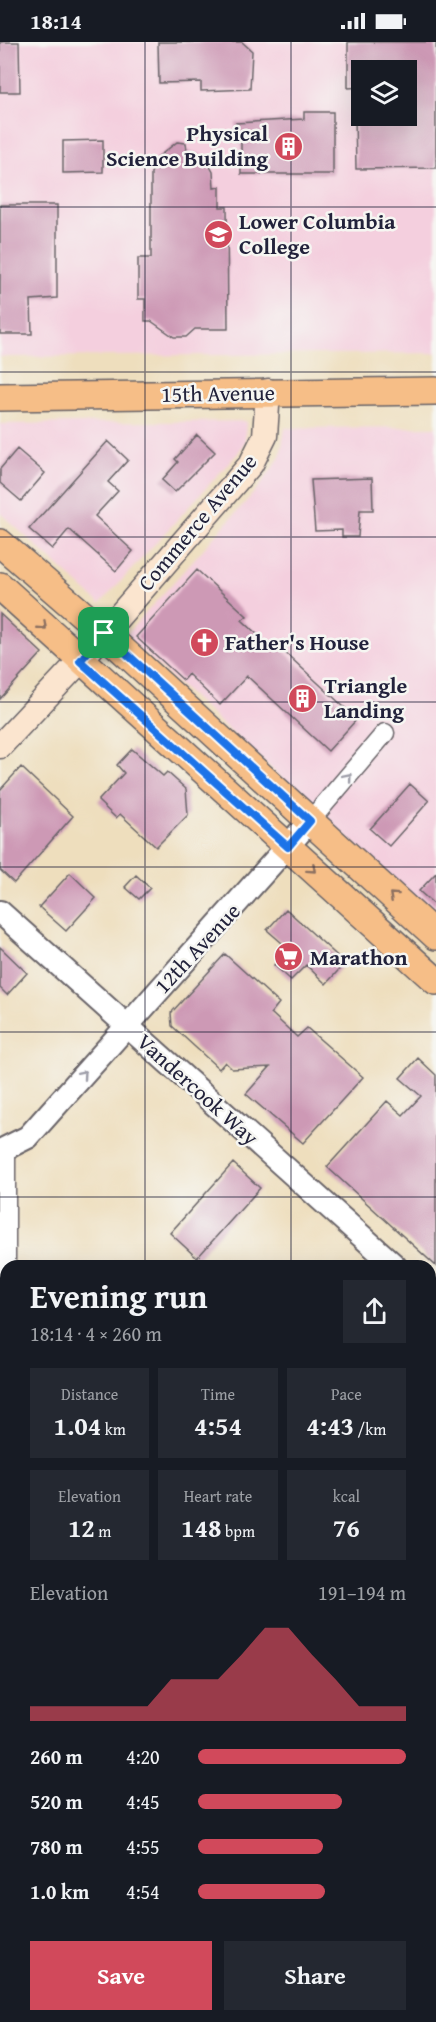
<!DOCTYPE html>
<meta charset="utf-8">
<style>
:root{--surface:#171b24;--page:#242831;--text:#f1f3f6;--muted:#9ea1a6;--accent:#d1495b}
body{margin:0;font-family:"Gentium Book Plus",serif;background:var(--page);color:var(--text);height:100vh;display:flex;flex-direction:column;font-size:22px;white-space:nowrap}
*{box-sizing:border-box;margin:0}
p{font-size:20px;color:var(--muted)}
.icon{flex:none;width:33px;height:33px;fill:none;stroke:currentColor;stroke-width:2;stroke-linecap:round;stroke-linejoin:round}
.map{position:relative;flex:1;overflow:hidden}
.panel{position:absolute;left:0px;top:1218px;width:436px;height:762px;display:flex;flex-direction:column;background:var(--surface);border-radius:18px 18px 0 0;box-shadow:0 6px 24px #0002}
.panel>*{flex:none}
.fabs{position:absolute;left:351px;top:18px;display:grid;gap:12px}
.fabs a{display:grid;place-items:center;width:66px;height:66px;border-radius:0px;background:var(--surface);box-shadow:0 6px 24px #0002;font-size:30px}
.pin{position:absolute;display:grid;place-items:center;width:51px;height:51px;color:#fff;margin:-26px;border-radius:12px;box-shadow:0 3px 9px #0006}
.round{display:grid;place-items:center;flex:none;width:63px;height:63px;border-radius:0px;background:var(--page)}
.overview{display:flex;align-items:center;justify-content:space-between;height:102px;padding:0 30px}
h1{font-size:33px;font-weight:800;line-height:45px}
.figures{display:grid;grid-template-columns:repeat(3,1fr);gap:9px;height:102px;padding:6px 30px}
.figures div{display:grid;align-content:center;border-radius:0px;background:var(--page);text-align:center}
.figures b{font-size:26px;font-weight:800}
.figures small{font-size:16px;font-weight:400}
.figures p{font-size:16px}
.chart{height:168px;padding:12px 30px}
.chart p{display:flex;justify-content:space-between}
.chart svg{width:100%;height:108px;margin-top:6px;fill:var(--accent);opacity:.7}
.button{display:flex;gap:12px;margin-top:auto;padding:12px 30px}
.button a{flex:1;height:69px;border-radius:0px;background:var(--accent);color:#fff;font-size:24px;font-weight:800;line-height:69px;text-align:center}
.button a+a{background:var(--page);color:var(--text)}
ul{padding:0 30px;list-style:none;font-size:20px}
li{display:grid;grid-template-columns:96px 72px 1fr;align-items:center;height:45px}
li i{height:15px;border-radius:8px;background:var(--accent)}
.status{display:flex;justify-content:space-between;align-items:center;height:42px;padding:0 30px;background:var(--surface);direction:ltr}
.status svg{height:16px;fill:currentColor}
.map>svg:first-child{display:block}
.built{fill:#f4cfde;fill-rule:evenodd}
.green{fill:#8fd189;stroke:#587a62;stroke-width:1.5}
.building{fill:#cd99b5}
.lines{fill:none;stroke-linecap:round;stroke-linejoin:round}
.minor-casing{stroke:#696468;stroke-width:21}
.tertiary-casing{stroke:#696468;stroke-width:26}
.secondary-casing{stroke:#696468;stroke-width:27}
.primary-casing{stroke:#696468;stroke-width:30}
.minor{stroke:#fff;stroke-width:18}
.tertiary{stroke:#fff;stroke-width:22}
.secondary{stroke:#fbe5cf;stroke-width:24}
.primary{stroke:#f6be87;stroke-width:27}
.oneway{stroke:#8c7061}
.oneway2{stroke:#9c9ca7}
.route-casing{stroke:#fff;stroke-width:12}
.route{stroke:#1a73e8;stroke-width:8}
.grid{fill:none;stroke:#22223b;stroke-width:1.5;stroke-opacity:0.55}
.labels{text-anchor:middle;stroke-width:5;stroke-linejoin:round;paint-order:stroke}
.poi-label{font-size:22px;font-weight:bold;fill:#22223b;stroke:#f6f6f2;text-anchor:start}
.street-label{font-size:22px;fill:#22223b;stroke:#f6f6f2}
</style>
<div class="status"><b>18:14</b><svg viewBox="0 0 49 12"><path d="M0 12V9h3v3zM5 12V6h3v6zM10 12V3h3v9zM15 12V0h3v12zM26 1h20v11H26zM47 4h2v5h-2z"/></svg></div>
<div class="map">
<svg width="436" height="1980" viewBox="0 0 436 1980">
<rect width="100%" height="100%" fill="#f6f6f2"/>
<filter id="ink" filterUnits="userSpaceOnUse"><feTurbulence type="fractalNoise" baseFrequency=".0167" numOctaves="2"/><feDisplacementMap in="SourceGraphic" scale="12" xChannelSelector="R" yChannelSelector="G"/><feConvolveMatrix kernelMatrix="1 2 1 2 8 2 1 2 1" color-interpolation-filters="sRGB"/></filter>
<filter id="wash" filterUnits="userSpaceOnUse"><feTurbulence type="fractalNoise" baseFrequency=".008" numOctaves="4" result="noise"/><feDisplacementMap in="SourceGraphic" scale="24" xChannelSelector="R" yChannelSelector="G"/><feGaussianBlur stdDeviation="1.35" result="paint"/><feColorMatrix in="noise" values="0 0 0 0 0 0 0 0 0 0 0 0 0 0 0 0 0 1.4 0 .05"/><feComposite in="paint" operator="in"/></filter>
<g filter="url(#wash)">
<rect width="100%" height="100%" fill="#eedebd"/>
<!-- built -->
<path class="built" d="M0 0H436V311L0 315ZM362 28H406V74H362Z
M246 379 245 400 238 411 100 562 0 471V382Z
M436 385V876L125 594 259 445 280 415 285 386Z"/>
<!-- green -->
<path class="green" d="M431 1852H436V1980H379V1974H430Z"/>
<g id="blocks">
<!-- building -->
<path class="building" d="M0 0H19L20 50H0Z
M158 0H242L252 9 250 47 201 49V40L159 41Z
M348 0H436V126L356 127 355 74H406V28H362V45L348 46Z
M304 70H333V132H241V99H236V81L304 77Z
M103 98V130L63 131V99Z
M177 100 186 101 187 109 200 112 208 121 213 130 214 146 220 145V165H227L228 287H195L186 295H174L151 279H145V257H138V216H151V131L158 115Z
M0 163H57V256L31 258 32 292H0Z
M197 393 215 410 175 450 162 438 178 420 175 417Z
M108 399 128 418 108 440 118 449 95 474 133 509 116 529 69 487 52 507 29 487Z
M17 407 45 431 21 459 0 441V427Z
M372 436 373 468H360L358 495H342V488L315 489 311 438Z
M197 528 247 574 242 578 274 608 278 604 357 677 328 709 247 634 220 663 188 632 183 638 136 595Z
M0 572 42 611 0 657Z
M132 707 163 734 167 730 186 747 188 773 156 805 120 772 116 776 98 759 124 731 117 723Z
M21 725 73 774 14 841 0 828V748Z
M410 742 429 759 389 804 370 787Z
M70 831 96 856 66 889 39 865Z
M436 831V864L419 849Z
M136 833 150 846 139 857 125 845Z
M286 867 345 921 326 942 306 923 291 938 274 923 289 907 267 888Z
M0 905 27 931 7 953 0 946Z
M225 912 279 961 271 971 297 995 307 986 363 1035 303 1101 246 1052 270 1025 232 1027 225 1020 219 1027 172 984 171 971Z
M418 1016 436 1033V1224L327 1125 387 1059 403 1073 421 1054 400 1036Z
M233 1121 260 1146 197 1216 170 1191Z"/>
</g>
</g>
<g filter="url(#ink)">
<use href="#blocks" fill-opacity="0" stroke="#696468" stroke-width="1.5"/>
<g class="lines">
<defs>
<path id="minor" d="M310 779 385 691
M6 1108V1258
M430 1280 436 1274
M0 1357H6
M430 1599H436
M0 1610H6
M0 1856H6
M13 1974V1980
M352 1980V1974"/>
<path id="tertiary" d="M0 870 395 1224
M0 1109 28 1095 310 779
M430 1256 436 1261"/>
<path id="secondary" d="M0 704 80 619 251 422 265 394 268 349"/>
<path id="primary" d="M0 355 436 349
M0 501 104 591 436 894
M0 544 436 939"/>
</defs>
<!-- minor casing -->
<use href="#minor" class="minor-casing"/>
<!-- tertiary casing -->
<use href="#tertiary" class="tertiary-casing"/>
<!-- secondary casing -->
<use href="#secondary" class="secondary-casing"/>
<!-- primary casing -->
<use href="#primary" class="primary-casing"/>
<!-- minor -->
<use href="#minor" class="minor"/>
<!-- tertiary -->
<use href="#tertiary" class="tertiary"/>
<!-- secondary -->
<use href="#secondary" class="secondary"/>
<!-- primary -->
<use href="#primary" class="primary"/>
</g>
<!-- one-way arrows -->
<defs><path id="oneway-chevron" d="M-2-3.5L2.5 0L-2 3.5" fill="none" stroke-width="1.6" stroke-linecap="round" stroke-linejoin="round" transform="scale(1.5)"/></defs>
<g class="oneway">
<use href="#oneway-chevron" transform="translate(43 584) rotate(43)"/>
<use href="#oneway-chevron" transform="translate(312 827) rotate(42)"/>
<use href="#oneway-chevron" transform="translate(393 854) rotate(-138)"/>
</g>
<g class="oneway2">
<use href="#oneway-chevron" transform="translate(348 735) rotate(-50)"/>
<use href="#oneway-chevron" transform="translate(83 1032) rotate(-49)"/>
</g>
</g>
<g class="lines" filter="url(#ink)">
<defs>
<path id="route" d="M104 591 310 779 288 805 80 619Z"/>
</defs>
<!-- route casing -->
<use href="#route" class="route-casing"/>
<!-- route -->
<use href="#route" class="route"/>
</g>
<!-- grid -->
<path class="grid" d="M145 0V1224M291 0V1224M0 165H436M0 330H436M0 495H436M0 660H436M0 825H436M0 990H436M0 1155H436M0 1320H6M430 1320H436M0 1485H6M430 1485H436M0 1650H6M430 1650H436M0 1815H6M430 1815H436M145 1974V1980M291 1974V1980"/>
<!-- icons -->
<defs>
<symbol id="building-disc" viewBox="-11 -11 22 22"><circle r="9.5" fill="#d1495b" stroke="#f6f6f2"/><path d="M-4-6H4V6H1V3H-1V6H-4ZM-2.5-4.3h1.7v1.8h-1.7ZM.8-4.3h1.7v1.8H.8ZM-2.5-1h1.7V.8h-1.7ZM.8-1h1.7V.8H.8Z" fill="#fff"/></symbol>
<symbol id="university-disc" viewBox="-11 -11 22 22"><circle r="9.5" fill="#d1495b" stroke="#f6f6f2"/><path d="M0-5L7-2L0 1L-7-2ZM-4 1L0 2.5L4 1V4Q0 6-4 4Z" fill="#fff"/></symbol>
<symbol id="church-disc" viewBox="-11 -11 22 22"><circle r="9.5" fill="#d1495b" stroke="#f6f6f2"/><path d="M-1.2-6h2.4v3.5h3.3v2.4h-3.3V6h-2.4V-.1h-3.3v-2.4h3.3Z" fill="#fff"/></symbol>
<symbol id="supermarket-disc" viewBox="-11 -11 22 22"><circle r="9.5" fill="#d1495b" stroke="#f6f6f2"/><path d="M-6-5.5h2.5l.6 2H6L4.5 2H-2.5L-4.4-4H-6ZM-1.5 3.2a1.3 1.3 0 1 0 .1 0ZM3 3.2a1.3 1.3 0 1 0 .1 0Z" fill="#fff"/></symbol>
</defs>
<g fill-rule="evenodd">
<use href="#building-disc" x="272" y="88" width="33" height="33"/>
<use href="#university-disc" x="202" y="176" width="33" height="33"/>
<use href="#church-disc" x="188" y="584" width="33" height="33"/>
<use href="#building-disc" x="286" y="640" width="33" height="33"/>
<use href="#supermarket-disc" x="272" y="898" width="33" height="33"/>
</g>
<g class="labels">
<!-- poi labels -->
<g class="poi-label">
<text x="268" y="99" text-anchor="end">Physical<tspan x="268" dy="25">Science Building</tspan></text>
<text x="239" y="187">Lower Columbia<tspan x="239" dy="25">College</tspan></text>
<text x="225" y="608">Father's House</text>
<text x="324" y="651">Triangle<tspan x="324" dy="25">Landing</tspan></text>
<text x="310" y="923">Marathon</text>
</g>
<!-- street labels -->
<g class="street-label">
<text transform="translate(218 351) rotate(-1)" y="8">15th Avenue</text>
<text transform="translate(197 480) rotate(-50)" y="8">Commerce Avenue</text>
<text transform="translate(197 906) rotate(-47)" y="8">12th Avenue</text>
<text transform="translate(198 1047) rotate(42)" y="8">Vandercook Way</text>
</g>
</g>
</svg>
<div class="fabs">
<a><svg class="icon" aria-label="layers" viewBox="0 0 24 24"><path d="M12 4l9 5-9 5-9-5zM3 14l9 5 9-5"/></svg></a>
</div>
<div class="pin" style="left:104px;top:591px;background:#1e9e55"><svg class="icon" aria-label="arrive" viewBox="0 0 24 24"><path d="M6 21V4h12l-3 4 3 4H6"/></svg></div>
<section class="panel">
<div class="overview"><div><h1>Evening run</h1><p>18:14 · 4 × 260 m</p></div><a class="round"><svg class="icon" aria-label="share" viewBox="0 0 24 24"><path d="M12 15V3M7 8l5-5 5 5M5 13v7h14v-7"/></svg></a></div>
<div class="figures">
<div><p>Distance</p><b>1.04<small> km</small></b></div>
<div><p>Time</p><b>4:54</b></div>
<div><p>Pace</p><b>4:43<small> /km</small></b></div>
</div>
<div class="figures">
<div><p>Elevation</p><b>12<small> m</small></b></div>
<div><p>Heart rate</p><b>148<small> bpm</small></b></div>
<div><p>kcal</p><b>76</b></div>
</div>
<div class="chart"><p><span>Elevation</span>191–194 m</p>
<svg viewBox="0 0 160 44" preserveAspectRatio="none"><path d="M0 44V38L10 38L20 38L30 38L40 38L50 38L60 27L70 27L80 27L90 17L100 6L110 6L120 17L130 27L140 38L150 38L160 38V44z"/></svg>
</div>
<ul>
<li><b>260 m</b>4:20<i style="width:100%"></i></li>
<li><b>520 m</b>4:45<i style="width:69%"></i></li>
<li><b>780 m</b>4:55<i style="width:60%"></i></li>
<li><b>1.0 km</b>4:54<i style="width:61%"></i></li>
</ul>
<div class="button"><a>Save</a><a>Share</a></div>
</section>
</div>
